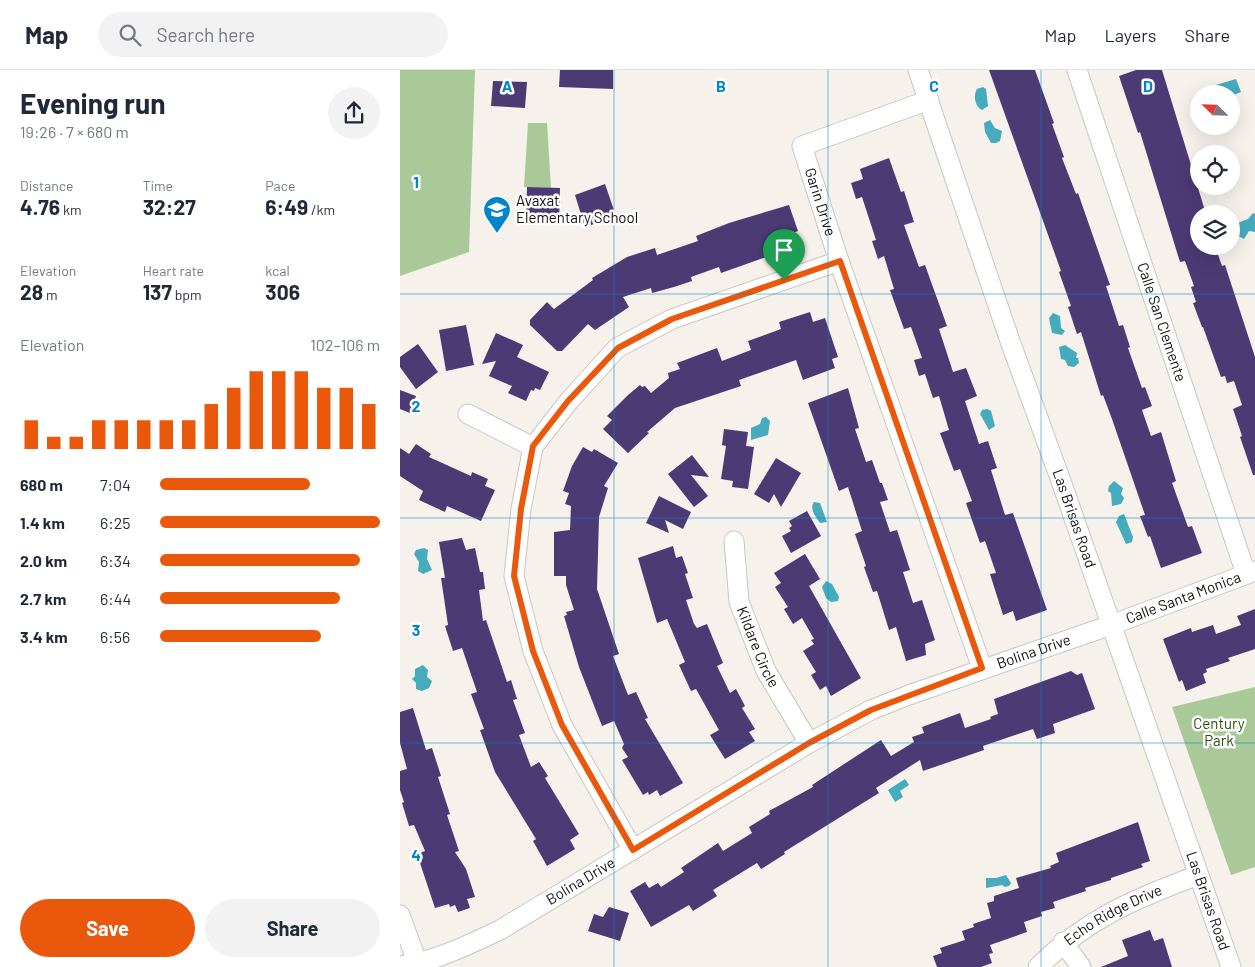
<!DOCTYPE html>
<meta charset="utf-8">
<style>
:root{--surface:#fff;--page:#f2f2f3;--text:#1f2937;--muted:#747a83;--line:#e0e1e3;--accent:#ea580c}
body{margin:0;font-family:Barlow,sans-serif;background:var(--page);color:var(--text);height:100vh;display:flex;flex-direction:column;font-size:19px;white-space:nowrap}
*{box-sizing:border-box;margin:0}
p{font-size:16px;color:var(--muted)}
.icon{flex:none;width:28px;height:28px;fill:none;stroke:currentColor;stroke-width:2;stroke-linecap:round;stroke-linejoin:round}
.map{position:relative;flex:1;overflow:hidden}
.panel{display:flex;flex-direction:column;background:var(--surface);width:400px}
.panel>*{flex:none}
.needle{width:32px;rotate:293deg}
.tools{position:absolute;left:790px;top:15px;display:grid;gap:10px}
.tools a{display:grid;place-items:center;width:50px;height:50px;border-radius:50%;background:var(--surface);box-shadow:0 5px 20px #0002;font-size:25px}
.pin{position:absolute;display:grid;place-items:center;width:42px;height:42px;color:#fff;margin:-51px -21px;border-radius:50% 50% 50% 0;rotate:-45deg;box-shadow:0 0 5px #0007}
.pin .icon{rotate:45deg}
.round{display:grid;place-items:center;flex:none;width:52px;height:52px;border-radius:26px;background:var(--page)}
.headline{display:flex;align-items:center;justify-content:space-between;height:85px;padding:0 20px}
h1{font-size:28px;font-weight:700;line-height:38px}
.stats{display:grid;grid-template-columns:repeat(3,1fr);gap:8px;height:85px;padding:5px 20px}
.stats div{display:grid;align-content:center}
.stats b{font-size:21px;font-weight:700}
.stats small{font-size:14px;font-weight:400}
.stats p{font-size:14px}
.chart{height:140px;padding:10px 20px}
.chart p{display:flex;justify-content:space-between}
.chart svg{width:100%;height:90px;margin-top:5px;stroke:var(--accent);stroke-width:6}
.action{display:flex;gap:10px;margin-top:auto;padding:10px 20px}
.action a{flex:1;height:58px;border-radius:30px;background:var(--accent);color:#fff;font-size:20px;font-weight:700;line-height:58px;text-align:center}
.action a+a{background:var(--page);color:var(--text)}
ul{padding:0 20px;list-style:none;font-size:16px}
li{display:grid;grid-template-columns:80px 60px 1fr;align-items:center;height:38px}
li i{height:12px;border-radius:6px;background:var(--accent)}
header{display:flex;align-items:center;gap:30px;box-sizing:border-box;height:70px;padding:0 25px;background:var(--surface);border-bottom:1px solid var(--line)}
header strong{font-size:24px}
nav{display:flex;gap:28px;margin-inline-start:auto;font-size:18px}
.search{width:350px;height:45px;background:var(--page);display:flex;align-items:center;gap:12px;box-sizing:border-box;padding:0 18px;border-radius:28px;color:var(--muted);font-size:19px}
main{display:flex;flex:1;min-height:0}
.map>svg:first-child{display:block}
.green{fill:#a9ca98}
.water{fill:#45acbd}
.building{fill:#4c3a75}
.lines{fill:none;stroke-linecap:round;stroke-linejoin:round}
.minor-casing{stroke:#cac5c0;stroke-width:21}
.minor{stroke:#fff;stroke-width:19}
.route-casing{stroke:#fff;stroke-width:10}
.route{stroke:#ea580c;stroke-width:6}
.grid{fill:none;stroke:#0085cc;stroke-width:1;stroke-opacity:0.55}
.labels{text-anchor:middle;stroke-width:5;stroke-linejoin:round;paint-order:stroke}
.poi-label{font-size:15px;fill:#12110f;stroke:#fff;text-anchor:start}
.street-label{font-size:15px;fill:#12110f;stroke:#fff}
.park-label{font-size:15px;fill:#294f0f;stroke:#fff}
.grid-label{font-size:16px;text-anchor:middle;font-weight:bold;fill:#0085cc;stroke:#fff;stroke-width:5;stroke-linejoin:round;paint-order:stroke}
</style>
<header>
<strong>Map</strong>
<div class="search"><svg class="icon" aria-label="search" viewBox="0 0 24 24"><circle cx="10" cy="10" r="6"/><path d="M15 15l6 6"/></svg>Search here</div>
<nav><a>Map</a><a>Layers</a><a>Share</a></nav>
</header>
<main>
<section class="panel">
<div class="headline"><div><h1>Evening run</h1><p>19:26 · 7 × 680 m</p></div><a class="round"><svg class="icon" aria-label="share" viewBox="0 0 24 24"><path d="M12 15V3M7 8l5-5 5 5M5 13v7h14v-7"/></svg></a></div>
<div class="stats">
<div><p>Distance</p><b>4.76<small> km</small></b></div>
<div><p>Time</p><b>32:27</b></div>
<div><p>Pace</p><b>6:49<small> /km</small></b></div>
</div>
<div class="stats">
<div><p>Elevation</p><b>28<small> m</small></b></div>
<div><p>Heart rate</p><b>137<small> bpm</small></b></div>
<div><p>kcal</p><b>306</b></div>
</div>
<div class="chart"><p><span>Elevation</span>102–106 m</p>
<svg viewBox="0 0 160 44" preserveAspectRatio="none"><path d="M5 44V30M15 44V38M25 44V38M35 44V30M45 44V30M55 44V30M65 44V30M75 44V30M85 44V22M95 44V14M105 44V6M115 44V6M125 44V6M135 44V14M145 44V14M155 44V22"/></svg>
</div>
<ul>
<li><b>680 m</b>7:04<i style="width:68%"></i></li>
<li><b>1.4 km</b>6:25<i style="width:100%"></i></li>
<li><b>2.0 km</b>6:34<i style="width:91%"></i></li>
<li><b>2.7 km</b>6:44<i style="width:82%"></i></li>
<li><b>3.4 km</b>6:56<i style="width:73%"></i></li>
</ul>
<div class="action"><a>Save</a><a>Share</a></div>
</section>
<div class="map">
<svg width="855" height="897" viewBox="0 0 855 897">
<rect width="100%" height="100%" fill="#f6f1eb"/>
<!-- green -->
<path class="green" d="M0 0H75L69 182 0 206Z
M128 53H147L151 118 124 117Z
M855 617V797L831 805 772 637Z"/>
<!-- water -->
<path class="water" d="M836 9 841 22 831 26V24H811L808 21 809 17Z
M583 17 586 19 588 36 582 40C575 36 573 26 577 19Z
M590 50 595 58 602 61 600 71 596 73H591L585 62 584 53Z
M853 143 855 144V162L849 161 844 169 832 163C833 153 841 152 848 149Z
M653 243 660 246 661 258 665 261 662 265 652 263 649 248Z
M665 275 677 283 676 288H678L679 293 674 297 668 296 665 290 661 289 659 277Z
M587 339 591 341 595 356 589 360 580 344 582 340Z
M366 347 370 351 368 365 351 370V358L360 354 362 348Z
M714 411 723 418 721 424 724 428 721 434 712 436 711 423 708 421 709 416Z
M414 432 420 433 427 452 420 453C416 447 409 439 414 432Z
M724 444 733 467 732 472 726 474 716 452 719 446Z
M24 478 28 480 27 489 32 500 23 504 18 501 19 492 14 484 16 480Z
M426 511 432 514 439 527 438 531 431 532 426 528 422 517Z
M23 595 28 600 27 607 32 611 29 618 22 621 16 619V613L12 609 15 606V599Z
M505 709 509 715 500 721 503 727 495 732 488 720Z
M606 805 611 813 609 816 605 817 602 815 586 818V808H596Z"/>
<!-- building -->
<path class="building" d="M160 0H213V19L159 17Z
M589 0H635L654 53 652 54 664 87 662 88 676 124 678 123 710 215 706 216 719 256 723 255 730 277 728 278 742 318 745 317 752 336 742 340 751 366 761 362 776 411 772 413 788 457 792 456 802 483 761 498 750 466 748 467 740 446 745 445 712 349 703 325 701 326 681 262 677 264 668 237 671 236 659 202 661 201Z
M736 0H762L806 144H799V176H815L822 196 825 195 855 287V405H853L840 367 842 366 833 339 842 335 834 311 827 313 825 306 821 307 803 257H802L793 233 796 232 791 217 794 216 785 191 780 192 740 62 738 63 719 6Z
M93 11 127 12 125 38 91 36Z
M489 88 501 122 504 121 514 152 504 155 519 197 525 195 547 256 539 259 553 302 566 298 577 326 565 331 579 374 588 371 597 398 591 400 605 445 613 443 647 540 616 551 613 541 603 545 590 504 596 503 585 471 580 473 566 433 572 431 560 399 554 401 540 363 549 360 539 326 533 328 525 304 519 306 514 290 522 288 511 257 504 259 490 220 494 219 484 186 478 189 472 171 476 170 462 127 456 129 451 113 463 109 460 99Z
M205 114 216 146 191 155 190 152 184 154 175 125Z
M127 117 160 118 159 154 126 152Z
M389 135 398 161 391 164 394 173 391 174 392 178 321 203 319 197 291 207 292 211 274 217 252 223 251 218 223 227 229 237 195 260 188 254 162 281H157L130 255V250L147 232 154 239 193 210 192 208 227 187 255 178 257 185 298 171 296 166 329 153Z
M410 242 413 252 425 248 438 287 432 289 435 298 403 310 396 290 339 310 341 316 275 338 247 362 249 363 228 383 203 359 212 350 207 346 228 325 240 315 242 317 245 316 251 323 269 308 268 303 280 299 277 293 317 278 322 291 351 280 348 271 381 259 379 252Z
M66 255 74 295 46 301 39 260Z
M96 263 123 275 117 287 149 302 140 320 135 318 134 321 131 320 126 331 108 323 112 316 89 306 96 291 82 294Z
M18 274 38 302 16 319 0 297V287Z
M448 318 459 358 455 359 466 392 472 390 480 413H482L488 430 480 432 490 462 497 460 510 500 503 502 513 533 522 530 535 570 525 574 526 585 506 591 496 557 489 560 477 521 473 522 464 497 466 496 455 464 462 461 448 417 439 421 408 333Z
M0 320 16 326 10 343 0 339Z
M324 359 348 362 346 376 354 377 348 419 332 417 333 411 321 409 326 376 322 375Z
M16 374 31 384 29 387 71 406 72 402 88 409 85 416 95 420 81 451 47 436 45 442 19 430 23 421 0 406V378L9 384Z
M183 377 192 382 194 379 218 393 204 416 208 418 199 447 197 519 219 584 213 586 228 625 236 622 248 648 245 649 283 713 260 726 257 720 249 725 248 722 243 725 222 690 228 687 222 678 224 674 214 651 202 656 179 597 164 546 167 545 166 542 174 540 166 515V506H154V462L170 460 171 436 165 434 169 423 163 421 172 396Z
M292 385 309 407 291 405 308 426 294 437 268 404Z
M376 388 401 403 381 437 374 424 369 433 354 424Z
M259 426 291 442 283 459 265 450 269 463 246 453Z
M407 441 421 466 391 483 382 466 391 461 389 458 392 456 389 451Z
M62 468 66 480 75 478 80 502H83L85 519 79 520 83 551 86 550 107 612 111 610 117 629 113 630 125 663 119 665 131 697 139 692 148 706 145 708 179 764 170 770 175 779 147 796 133 771 136 769 95 702 80 660 84 659 71 624 77 622 62 578 53 581 45 556 48 555 41 508H45L39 472Z
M273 476 276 488 282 486 288 503 285 504 293 528 286 530 294 554 297 558 307 554 323 593 317 596 330 623 336 619 345 636 342 638 355 659 349 662 355 671 325 689 310 665 319 660 296 619 291 621 279 595 285 592 267 549 257 553 238 488Z
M405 484 420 509 409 516 461 608 431 626 426 616 420 620 411 605 416 602 403 581 414 574 411 570 414 569 402 548 393 554 384 539 388 537 375 517 381 513 374 503Z
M855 539V579L828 588 830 591 806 599 807 602 803 604 806 613 786 621 782 610 779 612 763 569 791 558 792 562 813 555 816 564 841 555 837 546Z
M671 601 677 605 682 603 695 639 653 654 655 663 637 669 633 659 583 676 584 680 523 701 520 690 476 718 479 723 384 782 385 784 361 799 357 793 313 820 317 826 293 841 289 835 251 857 230 821 245 812 249 818 258 813 261 817 284 802 281 798 318 773 323 781 352 763 349 757 370 744 369 741 413 717 412 715 481 670 491 686 514 672 512 667 524 663 522 657 560 643 565 658 591 649 590 647 598 644 594 629Z
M13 638 26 680 32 678 41 706 38 707 50 744 47 745 59 781 55 782 66 799 75 827 67 829 70 838 58 842 55 835 50 837 49 834 35 838 17 784 25 781 14 755 9 756 2 733 4 732 0 720V701L7 699 0 673V642Z
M738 752 750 791 741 794 743 797 711 808V810L685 818 686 821 653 832 655 838 641 842 642 846 624 852 627 862 590 875 593 883 589 884 592 893 581 897H537L533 886 542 883 540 878 565 870 562 861 574 857 573 854 591 848 587 833 594 831V826L619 818 616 808 651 798 650 796 659 792 656 783Z
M209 837 229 843 220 871 188 861 194 844 203 847Z
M750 860 754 871 763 868 772 897H701L728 886 722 870Z"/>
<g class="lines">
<defs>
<g id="minor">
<path id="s1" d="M518 0 610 271 661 411 831 897"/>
<path id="s2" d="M677 0 846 504"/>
<path id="s3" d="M529 30 402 76 439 191 582 598"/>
<path d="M68 344 133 377"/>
<path id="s4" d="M334 471 339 532 366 601 409 673"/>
<path d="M233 780 162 655 133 581 114 506 121 439 133 377 169 331 217 278 272 249 439 191"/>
<path d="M0 845 19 897"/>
<path d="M663 872 681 897"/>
<path id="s5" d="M0 896C36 891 68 875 100 860L409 673 471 640 509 625 711 555 855 501"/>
<path id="s6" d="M638 897C689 847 733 830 798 805"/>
</g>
</defs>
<!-- minor casing -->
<use href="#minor" class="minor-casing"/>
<!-- minor -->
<use href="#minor" class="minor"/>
</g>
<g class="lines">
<defs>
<path id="route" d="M440 191 582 598 471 640 409 673 233 780 162 655 133 581 114 506 121 439 133 376 168 331 218 278 272 249Z"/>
</defs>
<!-- route casing -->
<use href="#route" class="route-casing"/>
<!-- route -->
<use href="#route" class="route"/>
</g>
<!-- grid -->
<path class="grid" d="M214 0V897M428 0V897M641 0V897M0 224H855M0 448H855M0 673H855"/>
<!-- icons -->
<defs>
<symbol id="school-pin" viewBox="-11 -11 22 30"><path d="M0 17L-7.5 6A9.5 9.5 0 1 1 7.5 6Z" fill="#0085cc" stroke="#fff"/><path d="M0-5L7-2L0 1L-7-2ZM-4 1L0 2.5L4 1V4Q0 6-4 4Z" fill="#fff"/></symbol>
</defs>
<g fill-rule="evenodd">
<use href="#school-pin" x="81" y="124" width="32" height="43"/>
</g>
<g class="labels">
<!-- poi labels -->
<g class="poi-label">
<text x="116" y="136">Avaxat<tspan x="116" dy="17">Elementary School</tspan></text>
</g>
<!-- street labels -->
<g class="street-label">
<text dy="5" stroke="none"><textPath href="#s3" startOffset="194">Garin Drive</textPath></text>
<text dy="5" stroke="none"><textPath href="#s2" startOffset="266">Calle San Clemente</textPath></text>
<text dy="5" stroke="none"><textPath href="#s1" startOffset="475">Las Brisas Road</textPath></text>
<text dy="5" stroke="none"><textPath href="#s5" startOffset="870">Calle Santa Monica</textPath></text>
<text dy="5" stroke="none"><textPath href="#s4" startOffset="110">Kildare Circle</textPath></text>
<text dy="5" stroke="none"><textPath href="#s5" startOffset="711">Bolina Drive</textPath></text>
<text dy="5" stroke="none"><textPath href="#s5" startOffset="201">Bolina Drive</textPath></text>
<text dy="5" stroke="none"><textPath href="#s1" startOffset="880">Las Brisas Road</textPath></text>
<text dy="5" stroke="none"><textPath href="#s6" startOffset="92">Echo Ridge Drive</textPath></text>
</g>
<!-- park labels -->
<g class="park-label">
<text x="819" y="659">Century<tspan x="819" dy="17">Park</tspan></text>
</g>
</g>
<g class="grid-label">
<text x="107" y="22">A</text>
<text x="321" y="22">B</text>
<text x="534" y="22">C</text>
<text x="748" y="22">D</text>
<text x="16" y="118">1</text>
<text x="16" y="342">2</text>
<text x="16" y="566">3</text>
<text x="16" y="791">4</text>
</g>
</svg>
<div class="tools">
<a><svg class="needle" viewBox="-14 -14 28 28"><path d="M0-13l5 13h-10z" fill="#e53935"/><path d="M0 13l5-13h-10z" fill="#747a83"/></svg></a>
<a><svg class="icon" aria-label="locate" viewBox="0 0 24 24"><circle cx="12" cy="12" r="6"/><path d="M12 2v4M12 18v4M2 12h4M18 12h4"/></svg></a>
<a><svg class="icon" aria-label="layers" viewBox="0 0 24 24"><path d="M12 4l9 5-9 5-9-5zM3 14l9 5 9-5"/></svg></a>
</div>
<div class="pin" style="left:384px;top:210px;background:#1e9e55"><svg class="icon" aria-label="arrive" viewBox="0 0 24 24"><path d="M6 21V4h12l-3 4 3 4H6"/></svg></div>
</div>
</main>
